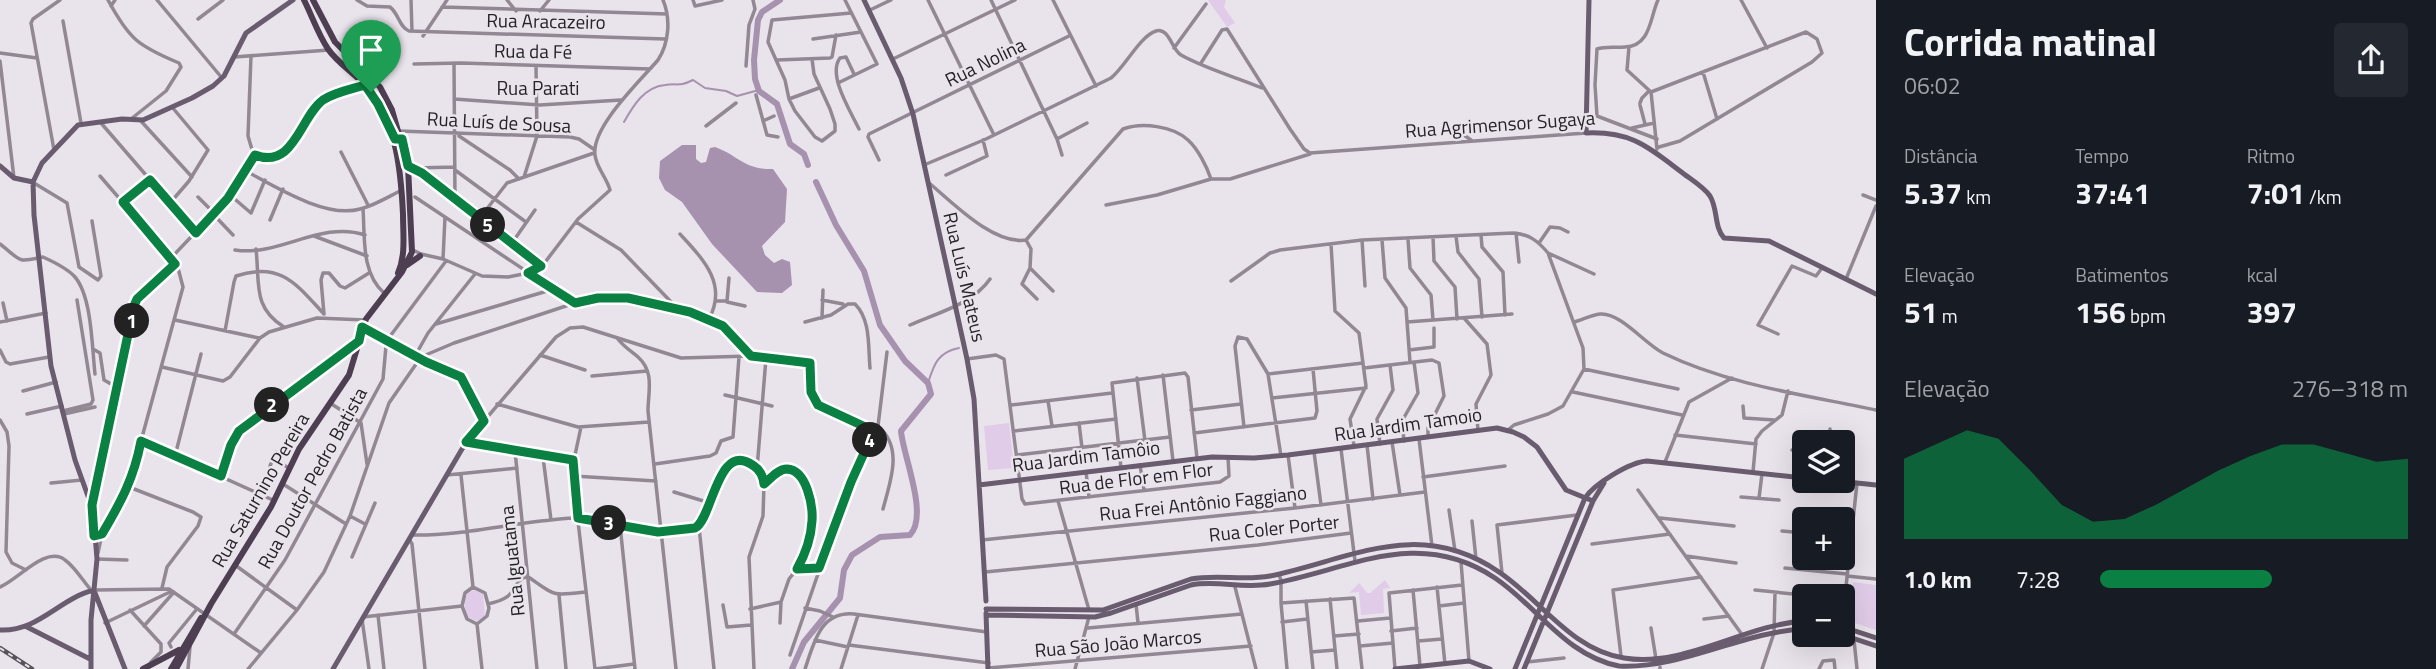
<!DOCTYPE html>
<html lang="pt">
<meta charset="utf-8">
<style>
:root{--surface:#171b24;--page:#242831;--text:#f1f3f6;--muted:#9ea1a6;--accent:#0b8043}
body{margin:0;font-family:"Titillium Web",sans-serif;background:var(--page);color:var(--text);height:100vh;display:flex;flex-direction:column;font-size:26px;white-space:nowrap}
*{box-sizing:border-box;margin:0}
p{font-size:23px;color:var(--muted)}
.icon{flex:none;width:38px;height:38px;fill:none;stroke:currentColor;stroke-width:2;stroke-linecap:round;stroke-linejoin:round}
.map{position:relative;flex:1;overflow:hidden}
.sheet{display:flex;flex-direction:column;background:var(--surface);width:560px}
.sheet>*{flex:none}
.controls{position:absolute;left:1792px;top:430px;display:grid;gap:14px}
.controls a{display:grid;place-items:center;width:63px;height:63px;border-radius:7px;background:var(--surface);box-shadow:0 7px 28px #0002;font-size:35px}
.pin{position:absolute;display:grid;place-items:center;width:60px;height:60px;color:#fff;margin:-72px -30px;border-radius:50% 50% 50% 0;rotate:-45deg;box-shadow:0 0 7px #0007}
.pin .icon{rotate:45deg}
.km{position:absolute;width:35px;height:35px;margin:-18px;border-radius:50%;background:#222;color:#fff;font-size:19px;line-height:35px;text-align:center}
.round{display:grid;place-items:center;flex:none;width:74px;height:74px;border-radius:7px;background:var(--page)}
.overview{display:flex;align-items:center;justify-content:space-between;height:119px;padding:0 28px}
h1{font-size:38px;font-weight:700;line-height:52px}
.figures{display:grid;grid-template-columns:repeat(3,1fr);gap:10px;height:119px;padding:7px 28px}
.figures div{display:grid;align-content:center}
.figures b{font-size:30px;font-weight:700}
.figures small{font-size:19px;font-weight:400}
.figures p{font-size:19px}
.chart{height:196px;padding:14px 28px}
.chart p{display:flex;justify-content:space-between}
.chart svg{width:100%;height:126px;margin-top:7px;fill:var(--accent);opacity:.7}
ul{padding:0 28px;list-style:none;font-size:23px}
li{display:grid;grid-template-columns:112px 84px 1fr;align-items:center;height:52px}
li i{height:18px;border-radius:9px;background:var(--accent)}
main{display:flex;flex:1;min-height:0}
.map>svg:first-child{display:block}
.green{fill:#e0cce8}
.water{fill:#a692ae}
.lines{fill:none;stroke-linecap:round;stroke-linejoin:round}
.stream{stroke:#a692ae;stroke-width:2}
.river{stroke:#a692ae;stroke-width:6}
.street{stroke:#918894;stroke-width:3.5}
.secondary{stroke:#695c6e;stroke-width:5}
.primary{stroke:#4d3e52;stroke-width:6}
.rail-casing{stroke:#575458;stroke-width:4.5}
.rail{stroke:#e9e3eb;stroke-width:2;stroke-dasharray:5;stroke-linecap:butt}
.route-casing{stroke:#fff;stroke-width:14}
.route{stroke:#0b8043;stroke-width:9}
.labels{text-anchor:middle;stroke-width:5;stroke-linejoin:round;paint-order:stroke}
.street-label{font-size:19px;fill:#252326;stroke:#e9e3eb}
</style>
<main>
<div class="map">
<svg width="1876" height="669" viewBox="0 0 1876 669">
<rect width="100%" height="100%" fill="#e9e3eb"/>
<!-- green -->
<path class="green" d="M1208 0H1226L1224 7 1235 23 1227 27Z
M1009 423 1014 468 988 470 984 426Z
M1385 580 1390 588 1383 589 1384 613 1361 615 1359 592 1349 593 1359 583 1367 593H1370Z
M1853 582 1876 585V630L1849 621Z
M476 590 483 594 485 616 477 621 468 617C463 607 462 592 476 590Z"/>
<!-- water -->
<path class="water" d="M682 145H696V159L701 163 706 162 710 148 715 147C738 155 744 170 773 169L787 189 785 222 762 246 765 255 774 263 782 259 790 262 792 285 782 293 757 292 712 244 682 202 665 190 659 178 660 161Z"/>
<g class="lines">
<!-- stream -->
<path class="stream" d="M624 122C633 106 644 87 665 85 678 83 679 87 693 80L705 88 726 91 737 96 759 90
M928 383C934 364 938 352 959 348"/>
<!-- river -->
<path class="river" d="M780 0 762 12 758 20 754 60 755 79 759 91 777 104 790 144 804 154 808 165
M792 669 804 642 840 598 844 570 852 555 880 537 910 535C929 515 903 456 901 431L931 394 928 383 905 361 880 325 864 271 836 225 816 182"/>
<!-- street -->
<path class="street" d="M108 0C129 39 138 46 179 63L181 67 166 91 131 119
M157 0 222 78
M357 0 367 6 390 7C399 14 399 27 409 31L665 39
M411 0 412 31
M507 0 516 11
M693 0 695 6 722 0
M928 0 994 135
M991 0 1057 139
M1053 0 1096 86
M1741 0 1767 48
M111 6 115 0
M442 7 667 14
M870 10 891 0
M540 11 549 0
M198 19 223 0
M63 21 81 123
M423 36 447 0
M813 39 861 32
M1629 47 1627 70 1651 92
M1174 48 1206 4
M0 53 37 58
M251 56 248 136 253 153 258 157H273L289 149 323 100 365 85
M234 57 329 50
M812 59 814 74 830 109 835 124V131L822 141 815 137 795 111 789 99 785 80 768 42 772 20 851 13
M893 59 1015 0
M777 60 830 58 832 57 836 35
M0 61 14 178
M454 63 455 201
M1201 63 1222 30 1227 29 1290 129 1304 149 1310 153 1586 133
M414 64 461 63 650 69
M746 66 749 25 755 9 753 0
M1703 72 1717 119
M854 74 846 57 840 58C827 75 851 112 859 129
M838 83 877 64 845 0
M756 95 767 135 778 137
M454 99 540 105 621 100
M789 99 819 88
M1640 103 1642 98 1649 91
M1640 105 1645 124
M140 120 192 177
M763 121 774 116
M101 123 196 233
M706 126 736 103
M1632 128 1654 123
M399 131 570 137 579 139 595 150
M1458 131 1471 140
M459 136 510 170 519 179
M1657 139 1597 116 1595 85 1597 49C1606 46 1615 48 1625 47 1651 46 1650 17 1658 0
M1657 149 1651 92 1806 32 1817 39 1822 53 1812 62 1680 141 1659 147
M54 150 31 23 33 19 60 0
M341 152 368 205
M1062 155 1057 139 1087 123
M879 160 868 137 869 134 1069 36
M924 165 986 139 1111 78C1125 67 1140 36 1156 31 1169 27 1172 50 1181 55 1206 69 1236 77 1262 88
M408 166 422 173 540 265
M414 168 455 167
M244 170C274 186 326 219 360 209 373 206 388 197 400 191
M455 170 526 222
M946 175 987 156 983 140
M524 177 537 136 536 66
M928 182C952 202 993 245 1026 240
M34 183 67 203 79 267 98 280 101 276 92 221
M230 195 251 213 265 180
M1863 195 1876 200
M198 197 214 213
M415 197 574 303
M123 202 150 180
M170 203 189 181 208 150 172 107
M1106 205 1157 195 1211 179H1230L1310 154
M363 209C365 237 361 273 384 293
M213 214 233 235
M479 219 507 183 594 153
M270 220 283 189
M576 222 621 250 675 306
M1516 233 1519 262
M680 234C703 259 728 284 709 319
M1481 235 1482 247 1503 272 1505 315
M314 236 367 256
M1456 236 1458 252 1479 279 1482 317
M1433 237 1434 261 1455 287 1457 319
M1408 239 1410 268 1431 295 1433 320
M1362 240 1365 286
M1382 240 1385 278 1406 308 1410 362
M512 243 535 210
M1539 243 1550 227 1560 228 1568 232
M0 244C22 261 16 263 43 257 54 262 67 268 75 277 92 297 92 348 95 374
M1331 244 1335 311 1359 333 1366 386 1350 419 1354 446
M256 249C260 283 252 307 284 327
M235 250C279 257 321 220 365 235
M413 250 421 254 443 259 482 276 508 277 528 273 546 261 578 219 610 190C607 178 596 167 595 155 591 127 641 80 658 60 669 43 671 19 663 0
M1548 253 1594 274
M171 258 228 198 244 170 255 155
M443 259 445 217
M1030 268 1022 284 1037 299
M1846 279 1876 206
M1231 281 1270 253 1280 250 1362 240 1513 233C1529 234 1538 241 1548 253L1583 348 1584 369 1563 406 1548 414 1514 425 1508 430
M1053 291 1030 268 1031 249 1026 240 1123 129C1142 122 1173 126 1188 140 1198 149 1207 167 1211 179
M822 300 843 304
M715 301H727L729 278
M727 302 745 306
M3 303 7 321
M324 314 321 280 323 273H329L340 286 345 288 369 273
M822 318 823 290
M1464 318 1487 344 1491 375 1476 404 1478 431
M175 320 259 338
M0 322 46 313
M805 322 831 315 848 304H855C871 320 868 347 870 368
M1407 322 1512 314
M1574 322C1582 320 1591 315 1600 314 1620 312 1645 344 1663 353 1729 385 1805 395 1876 410
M436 324 554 289
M910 325C937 313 973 304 990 279
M225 331 234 282 236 276C281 261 297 285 324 314
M1778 334 1758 325 1792 266 1816 276 1822 268
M617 338C624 347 631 351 638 357 655 372 648 392 648 411L676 669
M93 349 100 353 104 380 111 384
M0 350 6 362 10 364 49 357
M1409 350 1434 347V328
M540 355 585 370
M415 356 428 333 475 274
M967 359 996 355 1004 359 1022 499 1025 504 1220 482 1229 476 1228 457
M162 367 223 381 230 377 260 338 269 332 317 318 365 320
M1364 368 1432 360 1439 363 1444 396 1428 428V437
M1584 369 1678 389
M1268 374 1363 363
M1163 375 1173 461
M592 376 647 371
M1137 378 1145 441
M23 391 56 382
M1573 392 1682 415
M725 395 772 406
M1272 398 1366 388
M1048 401 1052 426
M330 403 361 423 367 464
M497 404 578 427 649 422
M1011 405 1112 393
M1743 406 1744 418 1774 420
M1191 410 1241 404
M63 411 91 404 93 400 77 300
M27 414 62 406
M64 414 95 407
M0 420 7 432 9 446 6 552 12 563 26 570
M484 421 556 337 570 328 583 327 681 358 751 356 810 363C812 372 809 382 810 391 814 412 856 423 874 431
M1079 423 1082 448
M878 426C904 448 890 482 883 509
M878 426 887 352
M581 427 572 469 595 669
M1244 427 1235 346 1238 337 1247 339 1268 374 1281 456
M1014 431 1116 419
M1194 433 1315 418 1317 411 1313 369
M1675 435 1756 444
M1419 439 1432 546
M142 441 275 501
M1404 441 1402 421 1418 393 1414 362
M1392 442 1400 495
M1813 442 1821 443
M468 443 573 460
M1829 443 1830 429
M1380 444 1377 419 1393 390 1390 365
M1367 445 1373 499
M1341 449 1355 561
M1792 450 1796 452 1798 477
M515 451 537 669
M1314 452 1321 505
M1017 455 1170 437
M1288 455 1295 508
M175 456 201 354
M543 457 551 520
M273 459 289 468
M1665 462 1689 402 1732 378
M655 464 710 456 716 453 721 441 733 437 739 357
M1140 465 1144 490
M270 466 276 452
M1121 468 1112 383 1185 373 1188 377 1197 458
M757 469 766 358
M1086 472 1089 497
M1753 472 1756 439 1762 431 1782 415 1788 391
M447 475 517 468
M461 475 473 587
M221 476 231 445 245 425 358 341
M573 476 656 481
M1423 477 1505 466
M51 483 82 480
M283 484 346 524
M764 484 779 471 789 470C825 485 812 542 797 569
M129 487 193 512 201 517 198 526 167 567 162 588
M1638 490 1743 636
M674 492 710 503
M1741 497 1779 500
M1759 498 1762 474
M1058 501 1089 610
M92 505 134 306 137 299 175 264
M1449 510 1455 551
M350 516 365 524
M1660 518 1734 526
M1472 521 1476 559
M620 525 635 669
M699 527 714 669
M1782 531 1804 533
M412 535C454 536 499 526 541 521 555 520 570 517 584 518 620 523 659 540 696 528 719 520 705 456 747 462L761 474 764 484 763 516 749 557 754 669
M1843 537 1851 538
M409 539 412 544 425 669
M982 540 1295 508 1425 492
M1592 544 1670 534
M98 553 102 534 129 487 136 468 141 441 183 287 178 268 171 258 100 176
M1686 556 1736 563
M352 557 375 503
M97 559 127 560
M1461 562 1469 661
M235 565 297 610
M1785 568 1847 574
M985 572 1258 545 1351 533
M1502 573 1497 525 1577 515
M1279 575 1281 580V603L1287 669
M1847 576 1876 579
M0 587C18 580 46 545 65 560 75 567 83 581 91 590
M473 587 485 593 489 608 487 616 477 624 467 619 462 606 465 593Z
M1235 587 1256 669
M1437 587 1445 664
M95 590 169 589 261 653
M1413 590 1420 666
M1755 590 1803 595
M559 595 566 669
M1330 599 1337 669
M1306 601 1313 669
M1281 603 1354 598 1362 669
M488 604C521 597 508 585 527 576 556 596 550 596 586 592
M1136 604 1138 623
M723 605 727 627 751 625
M1439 606 1464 603
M805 608 820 611 833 617
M750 609 781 602 789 579 797 569 819 568
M130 610 161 644V652L151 662
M378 615 384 669
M1843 615 1857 483
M363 617 462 606
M362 619 369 669
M1704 619 1729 616
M1358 621 1390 618
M1282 622 1307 619
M105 623 172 591
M780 623 781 602
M477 624 482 669
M144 626 174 592
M1088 628 1242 614
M1651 628 1656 659
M1391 631 1417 628
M234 634 285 560 383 379 386 346 388 339 446 261
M1334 636 1359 634
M815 640 848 647
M1854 640 1857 669
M1418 641 1442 639
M849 645 989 663
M1360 646 1393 643
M171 647 169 643 196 610
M1311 652 1335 650
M790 655 838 516 878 426
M1621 656 1613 590 1701 577
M1527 662 1564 658
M1660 667V669
M988 668 1251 646
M188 669 190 647
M248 669 297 610 324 572 350 516 389 403 421 357 454 343 575 303 598 298 618 297 677 308 720 324 738 340 751 356
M595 669 634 664
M805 669C814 643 820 611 854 614L987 632
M841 669 858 615
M1075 669 1089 617
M1395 669 1389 593 1462 585
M1762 669 1774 633 1775 592
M1819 669 1823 661 1834 660 1835 669"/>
<!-- secondary -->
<path class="secondary" d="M864 0 901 78 913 114 967 359 974 399 986 601
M1589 0 1586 133C1630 131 1647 146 1680 171 1690 179 1703 186 1710 196 1718 209 1714 227 1724 238L1769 241 1876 294
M0 166 14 178 33 182
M1838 481 1876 485
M979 485 1212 457 1254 458 1288 455 1497 428 1513 432 1524 437 1537 447 1566 490 1593 501
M95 593 125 669
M986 609 1103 610 1191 579C1217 574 1244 581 1270 576 1352 559 1418 517 1499 572 1541 600 1571 650 1624 658 1684 668 1744 625 1804 621
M986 613 988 669
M986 615 1095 617 1111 613 1191 585C1217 580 1243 589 1270 584 1349 570 1417 526 1495 578 1537 606 1566 656 1619 666 1683 669 1741 632 1804 629
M27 627 90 659
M1843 627 1876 638
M0 630C38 632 60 598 94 590
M1843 635 1876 646
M91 669V620L97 559 93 510 75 460 51 366 34 215 33 182 42 163 78 125 122 119 143 120 192 98 213 86 224 76 246 33 293 0
M333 669 462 449 484 421 461 377 419 358 362 327
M1395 669 1469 661 1490 669
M1515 669 1585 498C1594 484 1630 462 1647 461L1804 478
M1524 669 1593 501 1604 483"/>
<!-- primary -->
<path class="primary" d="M304 0C312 16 318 34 328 49 339 65 358 75 370 91 397 125 401 173 403 214 403 234 406 255 398 273
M407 265 420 256
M143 669 179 650
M171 669 201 618
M176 669 211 604 271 507 299 449 349 375 366 319 402 272 412 252 408 166 392 110 380 87 335 42 313 0"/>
<defs>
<path id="rail" d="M0 648 32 669"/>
</defs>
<!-- rail casing -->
<use href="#rail" class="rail-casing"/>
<!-- rail -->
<use href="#rail" class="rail"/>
</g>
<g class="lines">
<defs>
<path id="route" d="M365 85 378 104 395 139H402L408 166 422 173 541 266 528 273 575 303 598 298H628L690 312 723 326 751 356 810 363 811 392 818 405 874 431 851 482 819 568 797 569C806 553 811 539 812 521 813 506 807 470 787 469 778 469 770 479 764 484 763 476 760 470 754 466 717 439 713 519 695 528L658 532 578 518 573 460 466 442 484 421 461 377 426 362 362 327 359 341 239 431 231 445 221 476 141 441C134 478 121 502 102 534L94 536 92 505 134 306 137 299 175 264 123 202 150 180 196 233 228 198 255 155C294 170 300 117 323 100 335 92 352 89 365 85Z"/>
</defs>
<!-- route casing -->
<use href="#route" class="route-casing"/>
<!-- route -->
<use href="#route" class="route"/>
</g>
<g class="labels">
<!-- street labels -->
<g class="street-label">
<text transform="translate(546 21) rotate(1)" y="7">Rua Aracazeiro</text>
<text transform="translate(533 51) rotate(1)" y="7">Rua da Fé</text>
<text transform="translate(985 62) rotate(-26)" y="7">Rua Nolina</text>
<text x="538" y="95">Rua Parati</text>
<text transform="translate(499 122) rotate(3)" y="7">Rua Luís de Sousa</text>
<text transform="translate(1500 124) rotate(-4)" y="7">Rua Agrimensor Sugaya</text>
<text transform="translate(965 277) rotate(77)" y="7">Rua Luís Mateus</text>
<text transform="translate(1408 424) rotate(-8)" y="7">Rua Jardim Tamoio</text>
<text transform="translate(1086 456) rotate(-7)" y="7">Rua Jardim Tamôio</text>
<text transform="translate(312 478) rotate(-61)" y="7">Rua Doutor Pedro Batista</text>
<text transform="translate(1136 478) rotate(-7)" y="7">Rua de Flor em Flor</text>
<text transform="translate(260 490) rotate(-60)" y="7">Rua Saturnino Pereira</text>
<text transform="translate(1203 503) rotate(-6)" y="7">Rua Frei Antônio Faggiano</text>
<text transform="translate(1274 528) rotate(-6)" y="7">Rua Coler Porter</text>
<text transform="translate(512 561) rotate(-96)" y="7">Rua Iguatama</text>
<text transform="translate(1118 643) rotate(-5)" y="7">Rua São João Marcos</text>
</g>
</g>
</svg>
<div class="controls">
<a><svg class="icon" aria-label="layers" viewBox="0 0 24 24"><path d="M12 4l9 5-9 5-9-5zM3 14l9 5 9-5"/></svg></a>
<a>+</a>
<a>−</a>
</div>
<div class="pin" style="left:371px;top:92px;background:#1e9e55"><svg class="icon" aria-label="arrive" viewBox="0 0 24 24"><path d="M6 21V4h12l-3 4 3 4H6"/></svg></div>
<b class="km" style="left:132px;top:321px">1</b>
<b class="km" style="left:272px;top:405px">2</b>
<b class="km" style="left:609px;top:523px">3</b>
<b class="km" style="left:870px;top:440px">4</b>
<b class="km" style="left:488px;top:225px">5</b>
</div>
<section class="sheet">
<div class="overview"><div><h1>Corrida matinal</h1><p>06:02</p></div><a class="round"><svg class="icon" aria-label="share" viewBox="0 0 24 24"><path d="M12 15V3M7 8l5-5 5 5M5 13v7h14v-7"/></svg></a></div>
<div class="figures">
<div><p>Distância</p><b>5.37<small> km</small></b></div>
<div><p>Tempo</p><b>37:41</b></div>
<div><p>Ritmo</p><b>7:01<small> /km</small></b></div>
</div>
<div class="figures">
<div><p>Elevação</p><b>51<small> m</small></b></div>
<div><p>Batimentos</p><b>156<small> bpm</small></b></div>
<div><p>kcal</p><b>397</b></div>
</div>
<div class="chart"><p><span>Elevação</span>276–318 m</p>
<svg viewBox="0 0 160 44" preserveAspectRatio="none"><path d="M0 44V16L10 11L20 6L30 9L40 20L50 32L60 38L70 37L80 32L90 26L100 20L110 15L120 11L130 11L140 14L150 17L160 16V44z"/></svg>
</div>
<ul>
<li><b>1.0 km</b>7:28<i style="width:56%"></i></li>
</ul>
</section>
</main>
